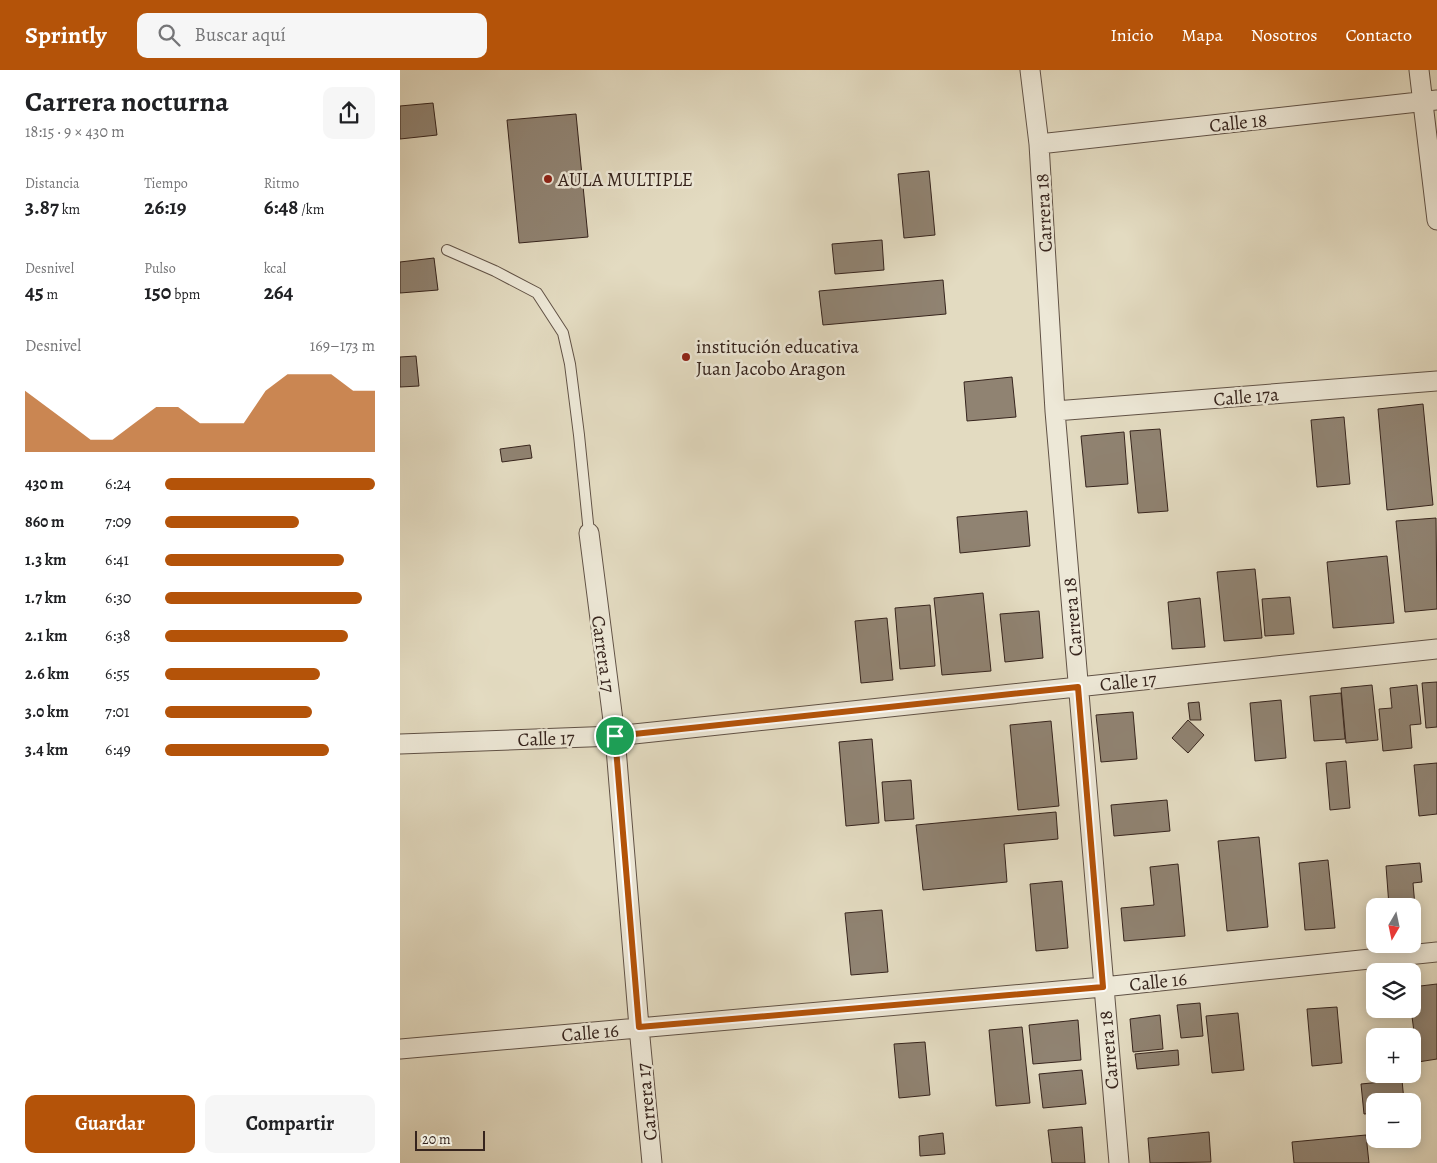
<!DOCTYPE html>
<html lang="es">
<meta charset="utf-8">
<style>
:root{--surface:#fff;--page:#f6f6f6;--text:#202124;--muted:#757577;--accent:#b45309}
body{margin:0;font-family:Alegreya,serif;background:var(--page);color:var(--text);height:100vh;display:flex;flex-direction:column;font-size:19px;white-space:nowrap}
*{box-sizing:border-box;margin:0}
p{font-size:16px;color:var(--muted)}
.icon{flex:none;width:28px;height:28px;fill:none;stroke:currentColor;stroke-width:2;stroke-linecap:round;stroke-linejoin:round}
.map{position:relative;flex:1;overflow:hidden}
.panel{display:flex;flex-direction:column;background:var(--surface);width:400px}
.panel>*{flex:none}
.needle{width:32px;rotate:189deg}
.fabs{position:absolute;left:966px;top:828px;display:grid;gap:10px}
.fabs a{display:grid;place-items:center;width:55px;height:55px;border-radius:10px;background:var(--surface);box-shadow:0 2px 12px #0003;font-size:25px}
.scale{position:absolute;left:15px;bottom:12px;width:70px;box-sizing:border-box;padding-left:5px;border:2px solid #36241d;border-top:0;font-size:14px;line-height:18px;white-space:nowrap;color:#36241d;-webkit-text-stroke:4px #ede8d7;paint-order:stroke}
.pin{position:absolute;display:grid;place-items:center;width:42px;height:42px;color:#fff;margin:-21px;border:2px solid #fff;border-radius:50%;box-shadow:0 1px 5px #0007}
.round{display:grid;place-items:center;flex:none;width:52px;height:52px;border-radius:10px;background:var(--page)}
.head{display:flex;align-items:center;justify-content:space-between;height:85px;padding:0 25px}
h1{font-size:28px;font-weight:700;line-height:38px}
.metrics{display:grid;grid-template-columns:repeat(3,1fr);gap:8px;height:85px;padding:5px 25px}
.metrics div{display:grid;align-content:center}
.metrics b{font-size:21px;font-weight:700}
.metrics small{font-size:14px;font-weight:400}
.metrics p{font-size:14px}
.chart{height:140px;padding:10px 25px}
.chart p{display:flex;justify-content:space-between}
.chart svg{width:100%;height:90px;margin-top:5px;fill:var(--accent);opacity:.7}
.action{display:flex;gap:10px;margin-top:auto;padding:10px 25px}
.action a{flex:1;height:58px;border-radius:10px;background:var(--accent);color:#fff;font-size:20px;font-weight:700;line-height:58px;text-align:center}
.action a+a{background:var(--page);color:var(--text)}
ul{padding:0 25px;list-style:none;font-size:16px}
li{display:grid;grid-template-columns:80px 60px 1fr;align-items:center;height:38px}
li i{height:12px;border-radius:6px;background:var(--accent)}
header{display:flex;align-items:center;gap:30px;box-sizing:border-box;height:70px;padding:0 25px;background:var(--accent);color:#fff}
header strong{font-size:24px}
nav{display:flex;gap:28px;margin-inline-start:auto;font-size:18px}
.search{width:350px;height:45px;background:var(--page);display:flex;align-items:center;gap:12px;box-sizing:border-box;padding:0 18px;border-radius:10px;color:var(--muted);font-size:19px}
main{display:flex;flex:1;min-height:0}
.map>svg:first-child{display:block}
.building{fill:#908372;stroke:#36241d}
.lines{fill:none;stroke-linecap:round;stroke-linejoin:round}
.lane-casing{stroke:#615246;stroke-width:12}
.street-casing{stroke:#615246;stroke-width:21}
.lane{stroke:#ede8d7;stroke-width:10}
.street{stroke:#ede8d7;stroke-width:19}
.route-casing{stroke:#fff;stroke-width:10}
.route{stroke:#b45309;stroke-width:6}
.poi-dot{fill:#8f2418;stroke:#ede8d7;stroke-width:2}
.labels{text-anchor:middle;stroke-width:5;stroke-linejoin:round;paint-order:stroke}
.street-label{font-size:19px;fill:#36241d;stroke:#ede8d7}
.poi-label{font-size:19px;fill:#36241d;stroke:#ede8d7;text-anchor:start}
</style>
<header>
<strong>Sprintly</strong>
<div class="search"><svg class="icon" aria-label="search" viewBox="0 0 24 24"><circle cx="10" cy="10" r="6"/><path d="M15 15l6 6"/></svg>Buscar aquí</div>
<nav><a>Inicio</a><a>Mapa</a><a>Nosotros</a><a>Contacto</a></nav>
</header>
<main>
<section class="panel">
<div class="head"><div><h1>Carrera nocturna</h1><p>18:15 · 9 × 430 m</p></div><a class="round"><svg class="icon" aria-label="share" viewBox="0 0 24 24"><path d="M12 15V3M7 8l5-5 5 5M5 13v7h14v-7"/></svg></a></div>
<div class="metrics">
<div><p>Distancia</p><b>3.87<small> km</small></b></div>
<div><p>Tiempo</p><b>26:19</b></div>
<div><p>Ritmo</p><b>6:48<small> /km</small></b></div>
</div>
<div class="metrics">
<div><p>Desnivel</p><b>45<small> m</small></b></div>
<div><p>Pulso</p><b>150<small> bpm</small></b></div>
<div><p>kcal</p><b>264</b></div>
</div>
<div class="chart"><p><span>Desnivel</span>169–173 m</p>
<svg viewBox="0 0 160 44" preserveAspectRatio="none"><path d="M0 44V14L10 22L20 30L30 38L40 38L50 30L60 22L70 22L80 30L90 30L100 30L110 14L120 6L130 6L140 6L150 14L160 14V44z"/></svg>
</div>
<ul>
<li><b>430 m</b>6:24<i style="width:100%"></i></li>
<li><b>860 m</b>7:09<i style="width:64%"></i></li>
<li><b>1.3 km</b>6:41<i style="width:85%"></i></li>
<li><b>1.7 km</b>6:30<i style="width:94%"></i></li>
<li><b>2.1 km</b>6:38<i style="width:87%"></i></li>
<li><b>2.6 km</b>6:55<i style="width:74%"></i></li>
<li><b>3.0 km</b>7:01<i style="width:70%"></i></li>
<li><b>3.4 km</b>6:49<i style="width:78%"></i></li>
</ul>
<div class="action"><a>Guardar</a><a>Compartir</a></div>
</section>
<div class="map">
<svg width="1037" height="1093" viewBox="0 0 1037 1093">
<rect width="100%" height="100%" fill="#e3dbc1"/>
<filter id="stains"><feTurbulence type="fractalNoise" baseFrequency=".004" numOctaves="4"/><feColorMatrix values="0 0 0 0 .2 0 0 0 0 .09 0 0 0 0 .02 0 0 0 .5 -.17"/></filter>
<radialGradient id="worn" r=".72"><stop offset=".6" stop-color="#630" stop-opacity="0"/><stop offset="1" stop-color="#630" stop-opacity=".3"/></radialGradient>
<!-- building -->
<path class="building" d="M33 33 37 65 0 69V36Z
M176 44 188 167 119 173 107 50Z
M529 101 535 165 504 168 498 104Z
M482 170 484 200 435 204 432 174Z
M34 188 38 220 0 223V192Z
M543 210 546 244 423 255 419 221Z
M16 286 19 316 0 317V287Z
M612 307 616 347 567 351 564 312Z
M1023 334 1033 435 987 440 978 339Z
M944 347 950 414 917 417 911 350Z
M760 359 768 441 738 443 730 361Z
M724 362 728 414 686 417 681 366Z
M130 375 132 388 102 392 100 379Z
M627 441 630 476 560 483 557 447Z
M1036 448 1037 539 1005 542 996 451Z
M987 486 994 553 933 558 927 492Z
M855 499 862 568 824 571 817 502Z
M583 523 591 601 542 605 534 528Z
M890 527 894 564 865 566 862 529Z
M800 528 805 577 772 579 768 532Z
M530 535 535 596 500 599 495 538Z
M639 541 643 588 605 592 600 544Z
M487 548 493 610 461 613 455 551Z
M1037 612V657L1026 658 1022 613Z
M972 615 978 670 946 673 941 618Z
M1017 615 1021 654 1010 655 1012 678 983 681 979 639 992 638 990 618Z
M941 623 945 669 914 671 910 626Z
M881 630 886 688 855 691 850 633Z
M799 632 801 650H790L788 633Z
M733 642 737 689 701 692 696 645Z
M788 650 804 665 788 683 772 668Z
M651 651 659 736 618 740 610 655Z
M472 669 479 753 446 756 439 672Z
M946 691 950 738 930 740 926 693Z
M1037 693V744L1019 746 1014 695Z
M511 710 514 749 485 751 482 712Z
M767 730 770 761 714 766 711 735Z
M656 742 658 769 604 774 607 812 523 820 516 755Z
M859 767 868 857 827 861 818 771Z
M928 790 935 858 905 860 899 793Z
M1020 793 1022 812 1013 813 1016 848H1012V836H989L986 796Z
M778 794 785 866 724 871 721 838 754 835 750 797Z
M662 811 668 878 636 881 630 814Z
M482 840 488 902 451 905 445 843Z
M1037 914V989L1018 992 1011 939H1012V917Z
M800 933 803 966 781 968 777 935Z
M937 937 942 993 912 996 907 939Z
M838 943 844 1000 812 1003 806 946Z
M760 945 763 979 733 982 730 949Z
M678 950 681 990 633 994 629 955Z
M622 957 630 1033 596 1036 589 960Z
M525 972 530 1025 499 1028 494 974Z
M778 980 779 995 737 999 735 984Z
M682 1000 686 1034 643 1038 639 1004Z
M1002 1010 1004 1031H975V1043L964 1044 961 1014Z
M682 1057 685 1093H652L648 1060Z
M809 1062 811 1092 750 1093 748 1068Z
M543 1063 545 1084 520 1086 519 1066Z
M966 1065 969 1093H894L892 1072Z"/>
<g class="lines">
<defs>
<path id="lane" d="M47 180 95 201 137 223 163 263 170 294 179 365 189 463"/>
<path id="street" d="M630 0 639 74 655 341 719 1093
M1019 0 1037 150
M639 74 1037 30
M655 341 1037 311
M189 463 215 666 239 957 252 1093
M0 674 215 666 1037 579
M0 979 703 917 1037 882"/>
</defs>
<!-- lane casing -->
<use href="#lane" class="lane-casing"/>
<!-- street casing -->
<use href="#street" class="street-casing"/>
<!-- lane -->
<use href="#lane" class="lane"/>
<!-- street -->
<use href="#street" class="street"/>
</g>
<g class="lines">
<defs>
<path id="route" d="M678 617 703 917 239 957 215 666Z"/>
</defs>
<!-- route casing -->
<use href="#route" class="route-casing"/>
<!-- route -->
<use href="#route" class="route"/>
</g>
<!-- markers -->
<g class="poi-dot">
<circle cx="148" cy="109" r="5"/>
<circle cx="286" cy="287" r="5"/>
</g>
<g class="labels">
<!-- street labels -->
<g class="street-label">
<text transform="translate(838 52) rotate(-6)" y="7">Calle 18</text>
<text transform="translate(643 143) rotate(-93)" y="7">Carrera 18</text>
<text transform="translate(846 326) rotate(-5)" y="7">Calle 17a</text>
<text transform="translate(672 547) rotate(-95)" y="7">Carrera 18</text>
<text transform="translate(204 584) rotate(82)" y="7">Carrera 17</text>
<text transform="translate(728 611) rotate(-6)" y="7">Calle 17</text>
<text transform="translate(146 668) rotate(-2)" y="7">Calle 17</text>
<text transform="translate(758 911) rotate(-6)" y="7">Calle 16</text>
<text transform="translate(190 962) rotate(-5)" y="7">Calle 16</text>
<text transform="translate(708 980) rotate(-95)" y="7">Carrera 18</text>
<text transform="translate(246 1032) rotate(-96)" y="7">Carrera 17</text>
</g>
<!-- poi labels -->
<g class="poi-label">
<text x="158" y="116">AULA MULTIPLE</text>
<text x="296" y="283">institución educativa<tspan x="296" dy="22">Juan Jacobo Aragon</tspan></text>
</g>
</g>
<rect width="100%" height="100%" filter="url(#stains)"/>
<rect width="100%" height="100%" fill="url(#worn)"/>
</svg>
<div class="fabs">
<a><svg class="needle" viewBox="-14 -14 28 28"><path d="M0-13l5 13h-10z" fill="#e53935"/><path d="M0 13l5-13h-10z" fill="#757577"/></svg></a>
<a><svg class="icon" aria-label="layers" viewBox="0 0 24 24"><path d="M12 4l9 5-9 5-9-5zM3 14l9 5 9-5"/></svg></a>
<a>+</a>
<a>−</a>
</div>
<div class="scale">20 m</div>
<div class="pin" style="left:215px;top:666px;background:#1e9e55"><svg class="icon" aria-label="arrive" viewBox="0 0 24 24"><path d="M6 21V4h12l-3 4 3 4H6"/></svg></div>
</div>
</main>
